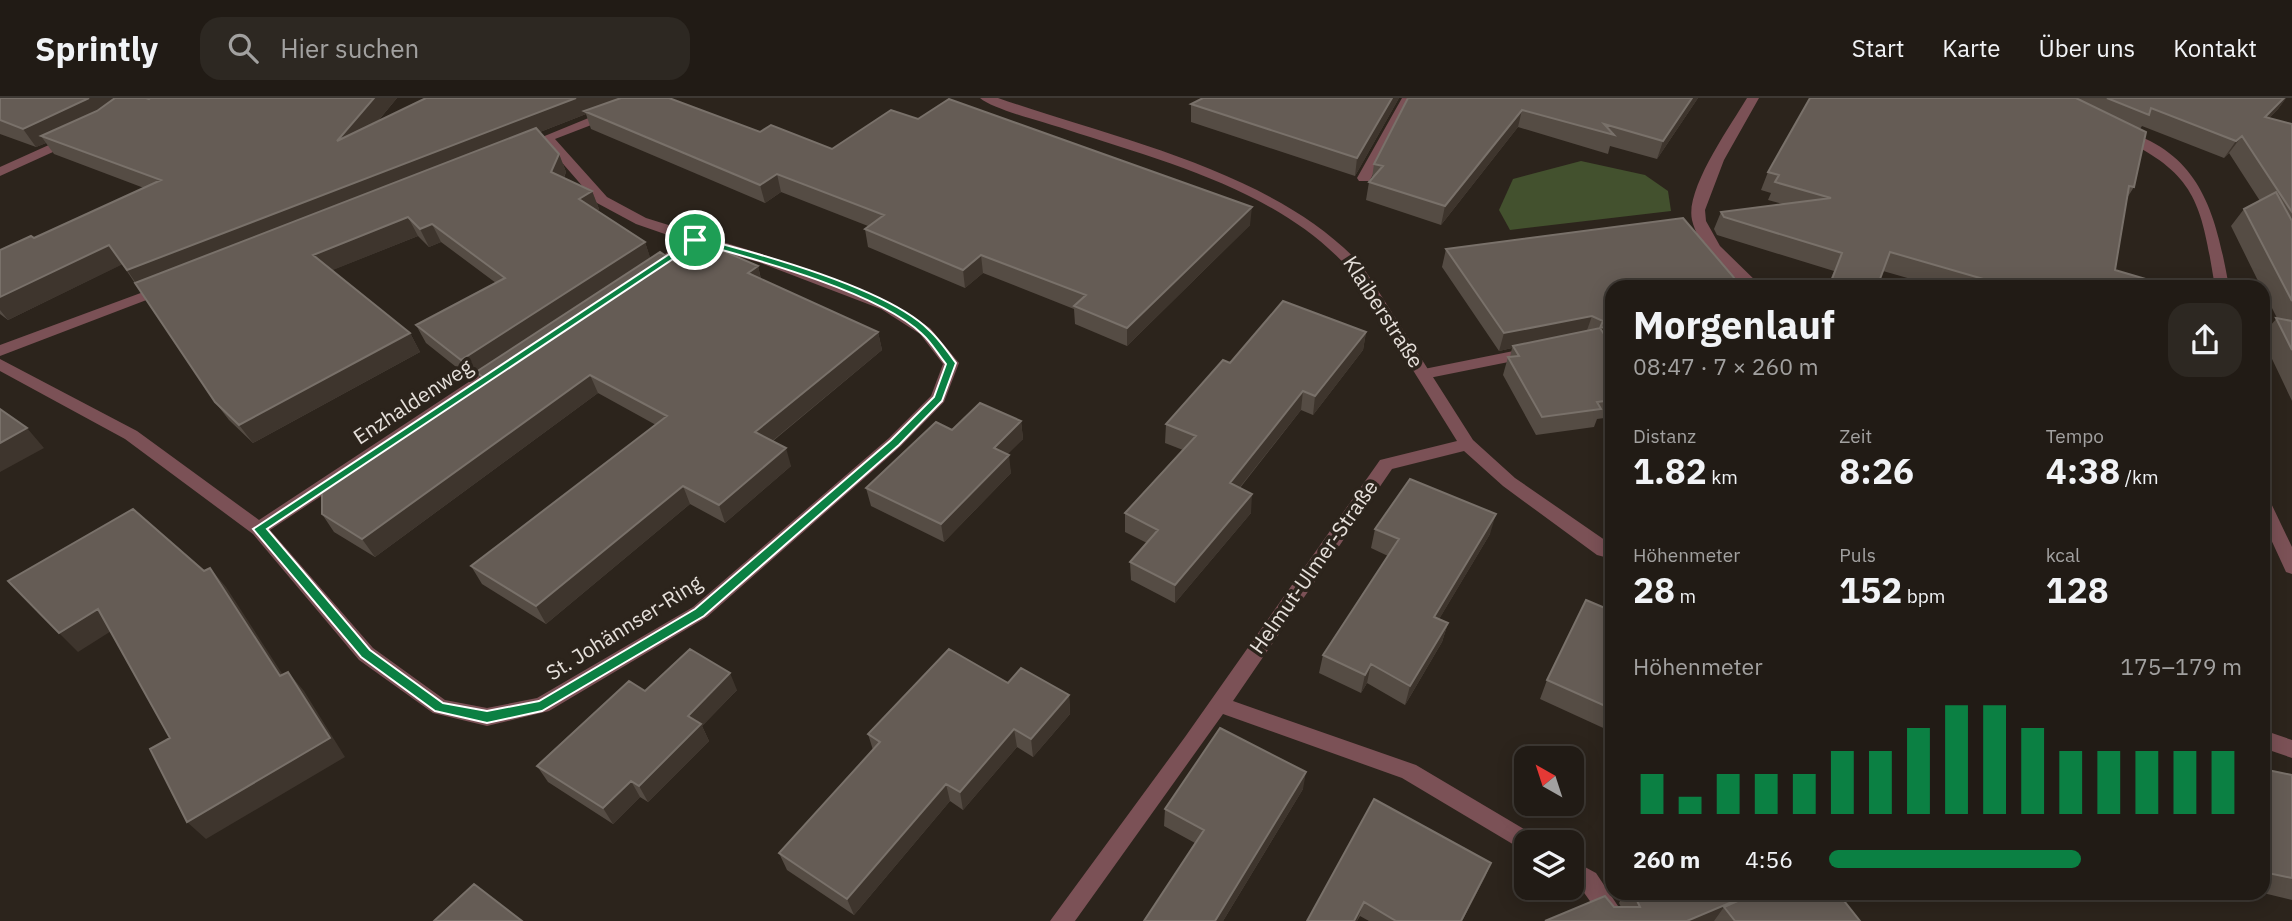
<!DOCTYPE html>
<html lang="de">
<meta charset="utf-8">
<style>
:root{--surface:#211b15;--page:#2d2822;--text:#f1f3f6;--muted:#a2a1a0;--line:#3e3934;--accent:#0b8043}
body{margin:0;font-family:"IBM Plex Sans",sans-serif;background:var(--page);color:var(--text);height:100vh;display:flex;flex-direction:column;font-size:26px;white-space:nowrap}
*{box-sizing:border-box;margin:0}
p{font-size:23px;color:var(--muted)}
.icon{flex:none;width:38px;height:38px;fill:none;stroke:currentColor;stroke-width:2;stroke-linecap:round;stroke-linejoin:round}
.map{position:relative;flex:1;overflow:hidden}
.side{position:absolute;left:1605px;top:182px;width:665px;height:620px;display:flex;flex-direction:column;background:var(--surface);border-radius:21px;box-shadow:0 4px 18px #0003,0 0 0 2px var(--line)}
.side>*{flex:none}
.needle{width:46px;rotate:321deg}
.controls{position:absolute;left:1514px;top:648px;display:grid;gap:14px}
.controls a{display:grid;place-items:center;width:70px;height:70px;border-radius:14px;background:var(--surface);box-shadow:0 4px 18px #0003,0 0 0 2px var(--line);font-size:35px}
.pin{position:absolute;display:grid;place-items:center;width:60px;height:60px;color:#fff;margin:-30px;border:4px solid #fff;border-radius:50%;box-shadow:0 2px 7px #0007}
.round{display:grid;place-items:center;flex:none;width:74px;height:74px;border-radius:21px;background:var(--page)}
.summary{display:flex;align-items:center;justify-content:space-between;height:119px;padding:0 28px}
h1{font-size:38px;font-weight:700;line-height:52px}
.stats{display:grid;grid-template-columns:repeat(3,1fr);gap:10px;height:119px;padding:7px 28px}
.stats div{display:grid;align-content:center}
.stats b{font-size:35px;font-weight:700}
.stats small{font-size:19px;font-weight:400}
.stats p{font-size:19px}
.chart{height:196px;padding:14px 28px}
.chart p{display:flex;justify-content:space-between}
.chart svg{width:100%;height:126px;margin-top:7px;stroke:var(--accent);stroke-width:6}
ul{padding:0 28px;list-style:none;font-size:23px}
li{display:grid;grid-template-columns:112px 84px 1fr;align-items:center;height:52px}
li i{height:18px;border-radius:9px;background:var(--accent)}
header{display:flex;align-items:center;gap:42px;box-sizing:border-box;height:98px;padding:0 35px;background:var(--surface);border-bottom:2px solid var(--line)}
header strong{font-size:33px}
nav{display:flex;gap:38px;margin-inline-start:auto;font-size:24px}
.search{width:490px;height:63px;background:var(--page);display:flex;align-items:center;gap:18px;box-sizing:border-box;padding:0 24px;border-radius:21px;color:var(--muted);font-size:26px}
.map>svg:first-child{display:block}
.green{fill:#43512e}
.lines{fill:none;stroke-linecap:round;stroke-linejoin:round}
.lane{fill:#7b5156;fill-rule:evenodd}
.street{fill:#7b5156;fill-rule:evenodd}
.wall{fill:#554c44}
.shaded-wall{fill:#3e352d}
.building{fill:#655c55;stroke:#79716a;stroke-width:2}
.route{fill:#0b8043;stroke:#fff;stroke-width:2;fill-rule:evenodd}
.labels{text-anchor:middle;stroke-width:7;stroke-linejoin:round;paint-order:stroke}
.street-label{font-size:21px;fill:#e6e0db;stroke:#2c241c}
</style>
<header>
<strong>Sprintly</strong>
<div class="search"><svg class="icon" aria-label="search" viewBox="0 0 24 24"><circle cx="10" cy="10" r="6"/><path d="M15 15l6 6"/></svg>Hier suchen</div>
<nav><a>Start</a><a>Karte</a><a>Über uns</a><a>Kontakt</a></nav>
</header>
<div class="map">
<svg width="2292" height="823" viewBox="0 0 2292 823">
<rect width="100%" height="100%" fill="#2c241c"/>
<!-- green -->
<path class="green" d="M1581 63 1645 77 1668 93 1671 113 1510 132 1499 112 1513 81Z"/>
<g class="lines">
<!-- lane -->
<path class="lane" d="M1534 249 1542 254 1539 258 1424 281 1416 276 1424 271Z"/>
<!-- street -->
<path class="street" d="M980 0H998C1116 41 1278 74 1363 169L1473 342 1515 380 1612 447V461L1597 457 1503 388 1464 353 1392 371 1233 603 1416 667 1534 737 1537 744H1526V754L1402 680 1223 616 1075 823H1050L1185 639 1380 362 1457 343 1352 174C1280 92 1165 64 1065 31 1045 24 994 12 980 0Z
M1402 0H1414L1371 80 1369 83H1359L1357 80Z
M1747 0H1759L1724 62 1705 112 1706 123 1720 148 1762 189H1746C1726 172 1698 149 1692 122 1685 91 1731 27 1747 0Z
M608 12 614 16 612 19 555 41 607 99 646 120 768 158 891 205 930 230 959 265 944 304 901 348 707 519 549 613 487 628 433 615 359 562 253 436 125 341 0 273V261L137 333 259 422 493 268H505L507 272 505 276 270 432 373 550 445 602 487 610 537 600 693 509 889 340 931 298 943 266 920 236 881 211 758 164 698 147 655 175H645L643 172 645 169 685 143 636 126 597 105 545 45 536 48 530 44Z
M2122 32C2202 55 2216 117 2229 189H2215C2201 106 2198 76 2118 39V33Z
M71 37 77 41 75 44 0 78V69Z
M165 186 170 187 172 190 170 193 0 258V247Z
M2263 399 2269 401 2292 449V476L2286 474 2263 424Z
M2263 632 2292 642V660L2263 650Z
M1572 762 1596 775 1628 823H1604L1580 789 1572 784Z"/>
</g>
<!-- wall -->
<path class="wall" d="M0 0 149 1 150 0H397L378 23 669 0 760 34 832 51 918 21 1250 127 1127 248 1075 226 1074 211 983 175 965 190 868 149 865 131 868 128 781 94 765 105 591 31 586 16 540 34 559 56 566 74 564 80 592 93 599 111 597 113 645 144 650 160 675 164 758 168 761 181 878 234 882 252 773 343 791 368 725 425 690 406 546 526 482 486 471 468 656 327 598 295 375 459 334 434 322 416 482 285 477 276 470 280 426 245 416 227 496 185 441 144 429 149 418 138 332 172 410 235 420 254 253 345 229 322 215 304 122 166 8 222 0 216V152L34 140 144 90 54 56 46 45 36 49 0 36Z
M1399 0 1355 78 1191 24V6Z
M1408 0H1698L1657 61 1610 48 1608 56 1518 29 1441 127 1366 102 1369 84 1372 80 1374 66Z
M1810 0H2286L2278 11 2269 20 2292 26V303L2263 242V236L2277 220 2263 192V189H2261L2231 128 2244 111 2260 103 2229 55 2224 60 2142 28 2140 31 2134 89 2127 100 2115 172 2148 189H1939L1883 173 1877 189H1827L1834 173 1717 137 1714 131 1721 114 1783 106 1768 102 1771 95 1761 92 1768 74Z
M1683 120 1610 245 1612 248V319L1597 321 1594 329 1536 337 1503 277 1508 259H1510L1512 250 1499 253 1442 169 1446 151Z
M1366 234 1363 252 1313 317 1301 312 1240 390 1251 415 1175 505 1131 482 1130 464 1147 445 1125 434V415L1183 352 1165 345 1166 326 1230 265Z
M1021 323 1023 341 1007 356 1011 375 944 444 871 408 866 390 952 332Z
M1375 431 1490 436 1439 521 1448 525 1442 544 1405 607 1367 585 1361 595 1319 575 1323 557 1388 458 1371 450Z
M1612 513V634L1540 601 1547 582Z
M1008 585 1069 597 1070 616 1033 659 1017 649 963 712 950 703 854 817 787 772 779 755 873 652 868 636Z
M737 592 702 628 709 643 648 704 640 699 613 726 548 684 537 668 645 593Z
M2263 671 2292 677V802L2259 794H2263Z
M1303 691 1223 823H1144L1195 745 1164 728 1165 711Z
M1374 701 1491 765 1485 779 1462 823H1369L1360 818 1357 823H1307Z
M1625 794H1750L1751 796 1749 798 1860 823H1545L1614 809H1621L1619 805Z"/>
<!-- shaded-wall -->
<path class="shaded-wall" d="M89 0H126L41 38 46 45 36 49 23 31Z
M374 0H397L346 61 337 43Z
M576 0H632L584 13 586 16 140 191 127 172Z
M1392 0H1399L1355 78 1357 60Z
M1692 0H1698L1657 61 1663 43Z
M2284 0H2286L2278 11 2253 36 2265 19Z
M1522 12 1518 29 1441 127 1445 108Z
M2242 38 2229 55 2224 60 2236 43Z
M559 56 566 74 558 92 551 74Z
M777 76 781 94 765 105 760 87Z
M592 93 599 111 586 119 579 101Z
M1252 109 1250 127 1127 248V230Z
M408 119 418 138 323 176 313 157Z
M432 126 441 144 429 149 420 131Z
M645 144 651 162 476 274 477 276 470 280 461 262Z
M109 147 123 166 8 222 0 212V199Z
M981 157 983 175 965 190 963 172Z
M758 168 762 186 748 175Z
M1592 218 1586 235 1513 248 1512 250 1499 253 1504 235Z
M1612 228V244L1594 248 1600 230Z
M878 234 882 252 761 352 755 334Z
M1366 234 1363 252 1313 317 1315 298Z
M410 235 420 254 253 345 239 327Z
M590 277 598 295 375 459 362 441Z
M1303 293 1301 312 1228 404 1230 385Z
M1021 323 1023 341 996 368 994 350Z
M27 330 44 350 0 374V345Z
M786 350 791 368 725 425 719 407Z
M1009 357 1011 375 944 444 941 426Z
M683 388 690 406 546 526 536 508Z
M1252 396 1251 415 1175 505V487Z
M1496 416 1490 436 1429 538 1434 519Z
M210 470 226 489 296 597 280 578Z
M98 511 116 530 78 554 59 535Z
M1448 525 1442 544 1405 607 1410 588Z
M1371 566 1367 585 1361 595 1365 577Z
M288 574 304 593 345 659 206 741 187 724Z
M730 575 737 592 702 628 709 643 648 704 639 688 688 618Z
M1069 597 1070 616 1033 659 1031 641Z
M1014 631 1017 649 963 712 960 694Z
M1306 674 1303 691 1223 823H1215Z
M631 683 640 699 613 726 603 710Z
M946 686 950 703 854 817 847 801Z
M1491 765 1485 779 1462 823H1461Z
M1751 796 1738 813 1724 809 1714 823H1687Z
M1364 804 1357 823H1354Z"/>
<!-- building -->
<path class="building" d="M0 0H89L23 31 0 22Z
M115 0H146L149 1 150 0H374L337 43 426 0H576L127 172 109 147 0 199V152L31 138 34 140 161 82 41 38 97 13Z
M621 0H669L760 34 771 27 832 51 891 12 918 21 949 1 1252 109 1127 230 1074 208 1086 197 981 157 963 172 865 131 884 117 777 76 760 87 584 13Z
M1203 0H1392L1357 60 1191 6Z
M1408 0H1692L1663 43 1604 26 1614 37 1522 12 1445 108 1369 84 1383 68 1374 66Z
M1810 0H2076L2146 34 2134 89 2129 88 2115 172 2149 182 2148 189H2011L1890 154 1877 189H1829L1842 155 1724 119 1721 114 1831 100 1775 84 1779 77 1768 74Z
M2107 0H2284L2265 19 2292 26V114L2242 38 2236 43 2151 10 2149 17Z
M536 30 559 56 551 74 592 93 579 101 645 144 461 262 416 227 505 180 432 126 420 131 408 119 313 157 410 235 239 327 215 304 135 185Z
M2276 94 2292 123V203L2244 111Z
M1683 120 1742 189H1612V228L1600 230 1603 223 1592 218 1504 235 1446 151Z
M705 145 758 168 748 175 878 234 755 334 786 350 719 407 683 388 536 508 471 468 667 318 590 277 362 441 322 416V395L487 282 476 274 660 154 675 164Z
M1283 203 1366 234 1315 298 1303 293 1230 385 1252 396 1175 487 1130 464 1158 432 1125 415 1196 338 1166 326 1223 262 1230 265Z
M2276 220 2292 223V252Z
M1600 230 1612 248V302L1597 304 1601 311 1542 319 1508 259 1519 258 1513 248Z
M980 305 1021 323 994 350 1009 357 941 426 866 390 936 324 952 332Z
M0 311 27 330 0 345Z
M1410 381 1496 416 1434 519 1448 525 1410 588 1371 566 1365 577 1323 557 1399 441 1375 431Z
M133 411 204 473 210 470 280 578 288 574 330 640 187 724 150 651 170 640 98 511 59 535 8 483Z
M1586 502 1612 513V611L1547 582Z
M690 551 730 575 688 618 701 626 639 688 631 683 603 710 537 668 629 583 645 593Z
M949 551 1008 585 1021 570 1069 597 1031 641 1014 631 960 694 946 686 847 801 779 755 880 644 868 636Z
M1220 630 1306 674 1215 823H1144L1204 732 1165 711Z
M2263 671 2292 677V780L2263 774Z
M1374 701 1491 765 1461 823H1396L1364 804 1354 823H1307Z
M474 786 522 823H434Z
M1633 794H1750L1751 796 1687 823H1545L1605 798 1614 809H1640Z
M1758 794H1837L1860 823H1735L1724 809Z"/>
<!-- route -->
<path class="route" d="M695 139C754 154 887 190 929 232 939 241 948 254 956 265L942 303 899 347 704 518 542 613 487 625 435 613 361 559 253 431ZM697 145C755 161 880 195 922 236 931 244 938 256 946 266L934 299 891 342 695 511 539 603 487 613 443 605 370 552 267 431Z"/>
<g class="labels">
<!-- street labels -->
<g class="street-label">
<text transform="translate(1383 214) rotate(57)" y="7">Klaiberstraße</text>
<text transform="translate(413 304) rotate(-33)" y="7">Enzhaldenweg</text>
<text transform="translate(1314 469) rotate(-55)" y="7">Helmut-Ulmer-Straße</text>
<text transform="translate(624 530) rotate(-32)" y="7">St. Johännser-Ring</text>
</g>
</g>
</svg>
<div class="controls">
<a><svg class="needle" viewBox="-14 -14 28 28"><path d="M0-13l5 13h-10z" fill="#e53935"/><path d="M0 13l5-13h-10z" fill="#a2a1a0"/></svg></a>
<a><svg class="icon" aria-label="layers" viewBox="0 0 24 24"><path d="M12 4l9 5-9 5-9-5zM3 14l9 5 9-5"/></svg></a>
</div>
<div class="pin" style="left:695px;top:142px;background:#1e9e55"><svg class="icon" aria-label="arrive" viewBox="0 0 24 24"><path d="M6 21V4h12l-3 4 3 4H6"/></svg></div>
<section class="side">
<div class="summary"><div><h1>Morgenlauf</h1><p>08:47 · 7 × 260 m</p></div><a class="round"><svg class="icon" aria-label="share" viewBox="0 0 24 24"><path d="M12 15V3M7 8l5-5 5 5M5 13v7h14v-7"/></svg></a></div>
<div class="stats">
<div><p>Distanz</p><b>1.82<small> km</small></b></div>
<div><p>Zeit</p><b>8:26</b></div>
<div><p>Tempo</p><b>4:38<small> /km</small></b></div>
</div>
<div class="stats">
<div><p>Höhenmeter</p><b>28<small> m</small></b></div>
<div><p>Puls</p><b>152<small> bpm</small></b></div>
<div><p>kcal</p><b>128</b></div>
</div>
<div class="chart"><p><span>Höhenmeter</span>175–179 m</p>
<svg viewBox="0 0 160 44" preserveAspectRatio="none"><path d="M5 44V30M15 44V38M25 44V30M35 44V30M45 44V30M55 44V22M65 44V22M75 44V14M85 44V6M95 44V6M105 44V14M115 44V22M125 44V22M135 44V22M145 44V22M155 44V22"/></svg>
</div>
<ul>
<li><b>260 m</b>4:56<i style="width:61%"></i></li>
</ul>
</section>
</div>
